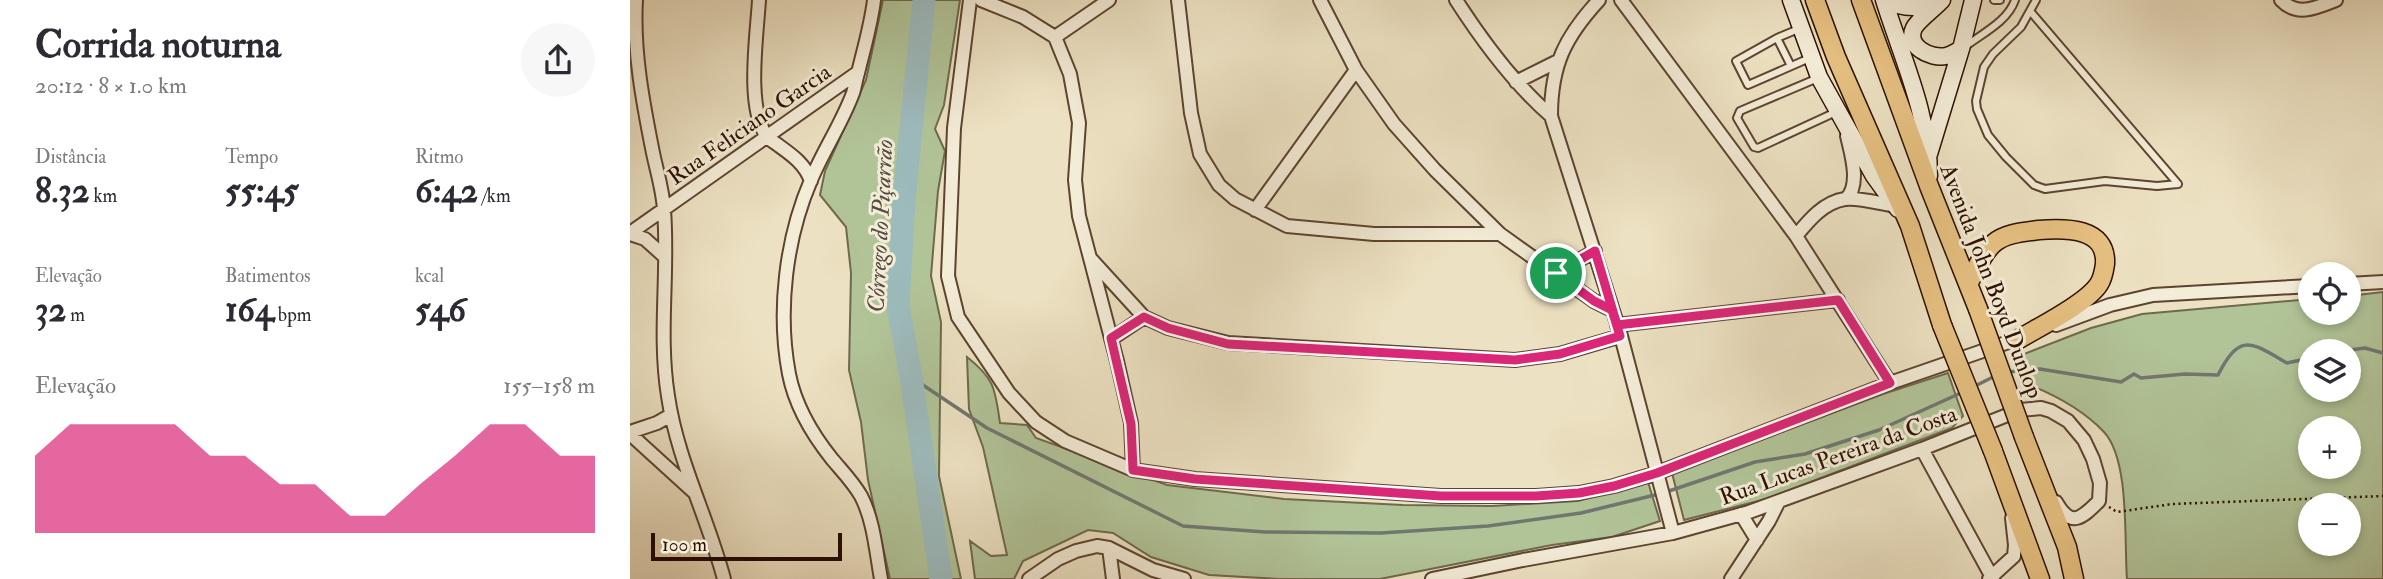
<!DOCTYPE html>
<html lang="pt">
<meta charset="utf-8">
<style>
:root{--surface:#fff;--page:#f7f7f7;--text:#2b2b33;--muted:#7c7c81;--accent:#db2777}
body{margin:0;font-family:"IM FELL Double Pica",serif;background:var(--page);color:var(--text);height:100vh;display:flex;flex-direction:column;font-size:26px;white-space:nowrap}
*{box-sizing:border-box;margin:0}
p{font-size:23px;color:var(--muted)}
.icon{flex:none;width:38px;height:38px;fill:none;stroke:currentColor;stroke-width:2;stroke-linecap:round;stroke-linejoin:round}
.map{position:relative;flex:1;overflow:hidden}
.panel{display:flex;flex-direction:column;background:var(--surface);width:630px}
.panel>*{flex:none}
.buttons{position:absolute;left:1668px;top:262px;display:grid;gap:14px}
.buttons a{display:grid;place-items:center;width:63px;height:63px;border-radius:50%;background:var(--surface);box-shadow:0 4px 10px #0003;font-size:35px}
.scale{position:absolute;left:21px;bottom:18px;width:191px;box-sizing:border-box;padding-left:7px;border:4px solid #2d1000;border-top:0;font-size:19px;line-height:24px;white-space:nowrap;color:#2d1000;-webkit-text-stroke:5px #f3ecd7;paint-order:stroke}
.pin{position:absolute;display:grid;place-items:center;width:60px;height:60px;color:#fff;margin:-30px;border:4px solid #fff;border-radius:50%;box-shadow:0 2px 7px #0007}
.round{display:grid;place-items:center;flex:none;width:74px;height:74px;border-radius:37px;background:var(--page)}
.headline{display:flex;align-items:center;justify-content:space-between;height:119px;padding:0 35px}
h1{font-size:38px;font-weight:700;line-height:52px}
.figures{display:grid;grid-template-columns:repeat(3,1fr);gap:10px;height:119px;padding:7px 35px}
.figures div{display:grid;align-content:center}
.figures b{font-size:35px;font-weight:700}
.figures small{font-size:19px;font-weight:400}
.figures p{font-size:19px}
.chart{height:196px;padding:14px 35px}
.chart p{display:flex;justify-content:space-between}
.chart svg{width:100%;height:126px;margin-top:7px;fill:var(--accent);opacity:.7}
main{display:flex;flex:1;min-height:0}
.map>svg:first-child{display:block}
.green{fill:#b1c498;stroke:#6f6a4c;stroke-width:2;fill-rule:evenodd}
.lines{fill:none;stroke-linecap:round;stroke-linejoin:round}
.stream{stroke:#707771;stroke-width:3.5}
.river{stroke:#9dbbbd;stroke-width:23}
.lane-casing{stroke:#5d4430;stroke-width:10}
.street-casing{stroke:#5d4430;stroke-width:16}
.secondary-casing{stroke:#2d1000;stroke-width:19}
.primary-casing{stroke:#2d1000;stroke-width:21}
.path{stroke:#2d1000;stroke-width:2.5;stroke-dasharray:2 3.5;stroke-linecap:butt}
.lane{stroke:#f3ecd7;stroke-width:6}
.street{stroke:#f3ecd7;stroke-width:12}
.secondary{stroke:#f3ecd7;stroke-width:16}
.primary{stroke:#e6c081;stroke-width:18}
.primary-bridge-casing{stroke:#2d1000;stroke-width:21;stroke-linecap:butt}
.primary-bridge{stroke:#e6c081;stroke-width:18}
.route-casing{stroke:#fff;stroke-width:14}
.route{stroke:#db2777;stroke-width:9}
.labels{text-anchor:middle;stroke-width:6;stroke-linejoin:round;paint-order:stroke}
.street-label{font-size:23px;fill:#2d1000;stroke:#f3ecd7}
.water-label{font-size:24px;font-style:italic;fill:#544c42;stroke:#f3ecd7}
</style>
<main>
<section class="panel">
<div class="headline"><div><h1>Corrida noturna</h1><p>20:12 · 8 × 1.0 km</p></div><a class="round"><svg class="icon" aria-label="share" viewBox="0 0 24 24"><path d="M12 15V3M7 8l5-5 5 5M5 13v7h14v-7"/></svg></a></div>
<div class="figures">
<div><p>Distância</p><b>8.32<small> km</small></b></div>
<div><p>Tempo</p><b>55:45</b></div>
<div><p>Ritmo</p><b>6:42<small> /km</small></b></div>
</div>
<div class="figures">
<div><p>Elevação</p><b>32<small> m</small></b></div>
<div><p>Batimentos</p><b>164<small> bpm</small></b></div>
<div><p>kcal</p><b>546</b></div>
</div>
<div class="chart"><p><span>Elevação</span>155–158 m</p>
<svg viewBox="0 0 160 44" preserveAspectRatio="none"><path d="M0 44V17L10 6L20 6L30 6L40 6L50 17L60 17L70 27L80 27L90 38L100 38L110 27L120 17L130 6L140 6L150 17L160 17V44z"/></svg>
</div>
</section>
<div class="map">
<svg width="1753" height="579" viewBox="0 0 1753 579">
<rect width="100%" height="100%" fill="#ece1c2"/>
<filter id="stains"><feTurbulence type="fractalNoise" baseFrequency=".00286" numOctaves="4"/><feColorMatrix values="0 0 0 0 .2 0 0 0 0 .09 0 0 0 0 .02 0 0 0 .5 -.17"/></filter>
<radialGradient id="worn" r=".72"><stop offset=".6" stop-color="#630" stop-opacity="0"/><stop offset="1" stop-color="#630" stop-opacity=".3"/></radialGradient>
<!-- green -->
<path class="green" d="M253 0H330L314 105 305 129 315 151 308 191 301 276 311 322 309 476 331 579H260L238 480 231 422 219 370 221 273 216 227 190 195 195 171 236 80Z
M1753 292V579H1497C1494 541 1500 460 1474 432 1454 411 1429 397 1402 386L1394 354 1461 328 1512 314 1680 299V313H1718L1719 296ZM1680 352H1718V390H1680ZM1680 429H1718V467H1680ZM1680 506H1718V544H1680Z
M337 357C365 379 365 389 370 423L397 425 406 438 537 485 654 499 773 505 862 506 948 501 1018 482 1030 521 982 537 922 545 750 579H649L579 575 521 557 483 533 458 530 393 561 384 579H345L340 541 361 556 377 555 353 447 339 409Z
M1318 373 1333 416 1322 428 1136 499 1054 520 1042 473 1253 394Z"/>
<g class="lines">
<!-- stream -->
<path class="stream" d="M1705 352 1735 348 1753 353
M1378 372 1410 369 1491 382 1504 374 1511 378 1555 374 1588 375C1610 332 1621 342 1657 363L1680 358
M281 377 357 428 553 526 635 532 751 533 858 526 951 513 1029 494
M1343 387 1367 375
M1036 492 1125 462 1175 454 1249 430 1333 392"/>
<!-- river -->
<path class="river" d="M294 0 274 200 268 306 281 377 311 579"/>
<defs>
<path id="lane" d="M1364 0H1370
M1406 0 1391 27 1363 54 1354 67 1346 101 1347 109 1358 135 1376 157 1404 185 1415 189 1475 181 1527 186 1548 184
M1400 11 1548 184
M1147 38 1171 28
M1336 46C1353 33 1378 21 1385 0
M1161 66 1147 38 1106 61 1118 85 1182 57
M1188 78 1110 111 1107 118 1124 147 1128 148 1206 112"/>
<path id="street" d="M6 0C3 51 13 103 23 153 27 172 33 191 34 210 39 272 28 334 38 396 47 459 78 518 94 579
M129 0C127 35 116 106 136 135 138 139 144 142 148 145 162 155 175 164 181 181
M244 0C241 25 234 48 228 73 226 79 225 87 223 93 212 123 193 151 181 180 156 238 147 311 159 374 165 405 182 434 202 459 212 471 223 482 231 496 244 521 246 552 251 579
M340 0 324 128 318 276 328 317 379 393 406 422 435 441 503 470 565 479 811 496H906L949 493 984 486 1027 473 1260 383 1396 336
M351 0 393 17 425 37 440 74 449 123 445 180 449 216 487 361 501 423 503 470
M548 0 561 113 570 154 589 185 605 199 657 226 744 234H870
M690 0 726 70 764 124 805 170 870 234 964 301 982 310
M826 0C853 42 883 83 921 116
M969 0C935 37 921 65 921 116L991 336 1043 533
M991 0 1166 236 1260 383
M1651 0C1667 17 1686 8 1706 0
M425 37 479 0
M886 82 928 61
M1216 199C1231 185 1221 153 1217 136
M625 210 726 70
M0 233 227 73
M0 234 15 239 35 257
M1166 236C1179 220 1194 202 1215 199 1228 197 1252 204 1266 206
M461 259 514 317 538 328 598 343 885 360 930 354 991 336
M926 273 965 251
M1718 284 1753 282
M987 325 1208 300
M1426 325 1480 305 1523 295 1680 286
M481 339 514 317
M0 432 27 423 41 415
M0 434 65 493
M1292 449 1363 579
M1111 514 1127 540
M479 548 483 579
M399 579 428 559 446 551 467 546 479 548 523 570 554 579
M802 579 893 560 1043 533 1119 512 1292 449 1390 410 1411 408 1421 411 1438 421 1454 440 1463 459 1470 483 1469 501C1451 519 1441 528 1426 502
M1101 579 1139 521 1148 503
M1359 579 1384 556 1385 545 1382 518"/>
<path id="secondary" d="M1161 0 1189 77 1244 176 1268 209
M1254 0C1272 58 1299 114 1299 176
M1256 0C1272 9 1294 10 1309 0
M1312 0C1305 8 1288 20 1284 28 1275 46 1300 59 1316 56 1321 55 1327 51 1331 49
M1299 154 1331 49 1343 0"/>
<path id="primary" d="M1185 0 1206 57 1280 226 1312 325
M1231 0 1299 186 1348 309
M1338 284C1346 271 1351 254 1364 243 1376 233 1394 232 1409 230 1435 228 1477 227 1475 264 1474 271 1473 278 1469 284 1457 303 1409 327 1389 339
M1394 437 1437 547 1444 579
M1363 451 1410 579"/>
</defs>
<!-- lane casing -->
<use href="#lane" class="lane-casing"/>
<!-- street casing -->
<use href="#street" class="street-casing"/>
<!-- secondary casing -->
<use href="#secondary" class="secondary-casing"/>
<!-- primary casing -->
<use href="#primary" class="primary-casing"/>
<!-- path -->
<path class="path" d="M1479 507 1487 512 1542 504 1753 496"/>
<!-- lane -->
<use href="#lane" class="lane"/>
<!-- street -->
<use href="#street" class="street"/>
<!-- secondary -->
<use href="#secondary" class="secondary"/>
<!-- primary -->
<use href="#primary" class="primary"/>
<defs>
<path id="primary-bridge" d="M1348 309 1394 437
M1312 325 1363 451"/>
</defs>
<!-- primary-bridge casing -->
<use href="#primary-bridge" class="primary-bridge-casing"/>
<!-- primary-bridge -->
<use href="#primary-bridge" class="primary-bridge"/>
</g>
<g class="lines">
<defs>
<path id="route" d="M926 273 964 301 982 310 990 336 930 354 885 360 598 344 538 328 514 317 481 338 501 424 503 470 565 479 811 496H906L949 493 984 486 1027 473 1260 383 1208 300 987 325 965 251 926 273"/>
</defs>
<!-- route casing -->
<use href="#route" class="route-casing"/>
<!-- route -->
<use href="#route" class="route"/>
</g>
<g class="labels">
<!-- street labels -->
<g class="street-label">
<text transform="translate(119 124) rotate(-35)" y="8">Rua Feliciano Garcia</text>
<text transform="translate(1362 281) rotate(69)" y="8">Avenida John Boyd Dunlop</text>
<text transform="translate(1208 455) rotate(-20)" y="8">Rua Lucas Pereira da Costa</text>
</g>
<!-- water labels -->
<g class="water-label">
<text transform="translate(250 226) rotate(-87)" y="8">Córrego do Piçarrão</text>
</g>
</g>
<rect width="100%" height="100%" filter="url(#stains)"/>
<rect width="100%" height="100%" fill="url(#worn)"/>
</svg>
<div class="buttons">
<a><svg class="icon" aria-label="locate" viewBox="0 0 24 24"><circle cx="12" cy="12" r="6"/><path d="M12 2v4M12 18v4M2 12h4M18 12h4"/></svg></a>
<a><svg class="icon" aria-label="layers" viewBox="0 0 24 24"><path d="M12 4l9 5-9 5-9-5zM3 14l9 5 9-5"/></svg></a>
<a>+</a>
<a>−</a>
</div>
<div class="scale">100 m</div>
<div class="pin" style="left:926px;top:273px;background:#1e9e55"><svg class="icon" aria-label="arrive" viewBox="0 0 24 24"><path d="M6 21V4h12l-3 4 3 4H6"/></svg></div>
</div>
</main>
